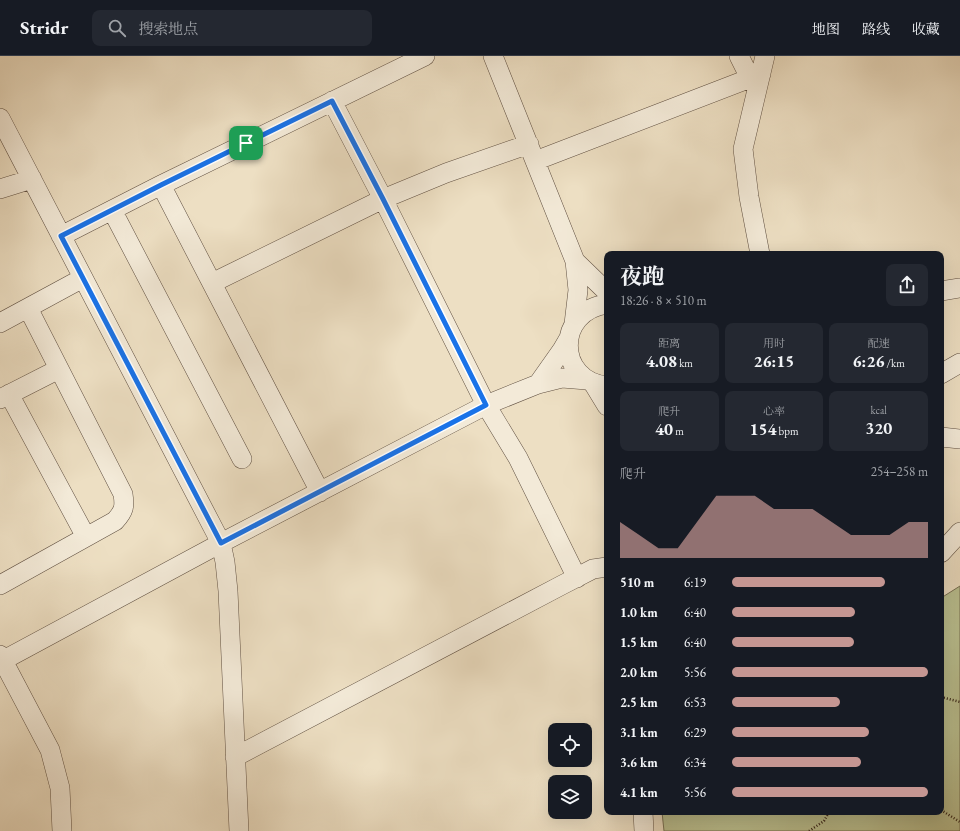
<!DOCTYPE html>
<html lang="zh">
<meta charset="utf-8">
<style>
:root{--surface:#171b24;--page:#242831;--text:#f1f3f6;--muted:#9ea1a6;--line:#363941;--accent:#c59692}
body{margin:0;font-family:"EB Garamond","Noto Serif SC",serif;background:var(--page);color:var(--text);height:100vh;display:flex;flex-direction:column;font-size:15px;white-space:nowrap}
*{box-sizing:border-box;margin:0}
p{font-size:13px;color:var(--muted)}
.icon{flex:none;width:22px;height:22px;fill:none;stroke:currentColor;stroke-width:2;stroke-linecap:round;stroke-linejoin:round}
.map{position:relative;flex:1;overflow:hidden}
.panel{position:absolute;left:604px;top:195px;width:340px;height:564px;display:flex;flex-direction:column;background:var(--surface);border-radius:8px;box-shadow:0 4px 16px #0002}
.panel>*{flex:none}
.tools{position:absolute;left:548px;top:667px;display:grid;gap:8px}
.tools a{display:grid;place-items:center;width:44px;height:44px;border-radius:8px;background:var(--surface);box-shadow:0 4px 16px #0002;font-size:20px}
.pin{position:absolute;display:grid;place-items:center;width:34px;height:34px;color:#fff;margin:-17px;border-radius:8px;box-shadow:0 2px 6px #0006}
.round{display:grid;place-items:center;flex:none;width:42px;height:42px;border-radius:8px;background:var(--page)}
.head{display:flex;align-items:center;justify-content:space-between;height:68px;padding:0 16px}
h1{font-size:22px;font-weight:700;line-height:30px}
.metrics{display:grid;grid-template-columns:repeat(3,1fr);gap:6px;height:68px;padding:4px 16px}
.metrics div{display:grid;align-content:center;border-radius:8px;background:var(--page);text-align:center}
.metrics b{font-size:17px;font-weight:700}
.metrics small{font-size:11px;font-weight:400}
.metrics p{font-size:11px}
.chart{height:112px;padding:8px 16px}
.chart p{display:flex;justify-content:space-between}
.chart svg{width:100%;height:72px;margin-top:4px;fill:var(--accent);opacity:.7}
ul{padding:0 16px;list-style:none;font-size:13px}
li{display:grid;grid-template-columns:64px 48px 1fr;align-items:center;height:30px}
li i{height:10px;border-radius:5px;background:var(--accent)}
header{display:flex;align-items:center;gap:24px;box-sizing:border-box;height:56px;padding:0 20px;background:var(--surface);border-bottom:1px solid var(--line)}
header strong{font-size:19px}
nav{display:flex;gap:22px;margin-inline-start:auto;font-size:14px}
.search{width:280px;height:36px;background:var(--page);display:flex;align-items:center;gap:10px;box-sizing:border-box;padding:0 14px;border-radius:8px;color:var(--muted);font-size:15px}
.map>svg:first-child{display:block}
.green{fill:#bac192;stroke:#767054}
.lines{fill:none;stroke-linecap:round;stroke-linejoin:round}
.minor-casing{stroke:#605042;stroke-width:20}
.path{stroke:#312017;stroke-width:2.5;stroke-dasharray:1 2;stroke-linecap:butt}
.minor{stroke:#f3ead8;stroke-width:19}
.route-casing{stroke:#fff;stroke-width:8}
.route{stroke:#1a73e8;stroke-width:5}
</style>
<header>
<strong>Stridr</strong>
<div class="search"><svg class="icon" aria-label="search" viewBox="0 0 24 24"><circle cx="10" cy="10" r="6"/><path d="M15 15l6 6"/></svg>搜索地点</div>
<nav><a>地图</a><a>路线</a><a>收藏</a></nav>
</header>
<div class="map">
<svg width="960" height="775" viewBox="0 0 960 775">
<rect width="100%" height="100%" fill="#eddfc3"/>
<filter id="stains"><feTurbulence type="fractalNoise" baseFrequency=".005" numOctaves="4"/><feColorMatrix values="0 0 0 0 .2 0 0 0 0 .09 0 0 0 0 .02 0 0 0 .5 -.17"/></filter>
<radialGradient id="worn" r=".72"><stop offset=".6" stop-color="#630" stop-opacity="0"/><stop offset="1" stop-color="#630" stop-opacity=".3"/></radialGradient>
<!-- green -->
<path class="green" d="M960 530V775H664L662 756H941V542Z"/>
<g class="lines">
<defs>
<path id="minor" d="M493 0 575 205 578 234 574 268
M739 0 750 22
M332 45 383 143 486 349 518 402 577 522
M0 62 221 487 225 506 228 535 239 775
M535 105 761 18
M161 129 320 436
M0 133 32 123
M112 154 242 403
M61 180 161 129 425 0
M760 198 749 141 743 93 765 0
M575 205 607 236
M212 227 383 143 446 117 529 88
M941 235 960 232
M607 248C555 255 556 325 607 330
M0 267 83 222
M941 318 960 307
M593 327 607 350
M538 328 562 294 569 282
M9 338 86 481
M0 343 59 313
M941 381 960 383
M941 497 960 476
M0 529 115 465C124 455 125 451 123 438L28 252
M0 599 50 694 60 732 62 775
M0 606 221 487 486 349 538 328 562 322 587 324
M235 701 562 529 593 513 607 511
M643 756 644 775"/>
</defs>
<!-- minor casing -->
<use href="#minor" class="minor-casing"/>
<!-- path -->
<path class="path" d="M941 641 960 646
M941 754 960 766
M809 775 824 765 829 756"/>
<!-- minor -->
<use href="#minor" class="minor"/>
</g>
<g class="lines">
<defs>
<path id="route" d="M332 45 383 143 486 349 221 487 61 180 161 129Z"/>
</defs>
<!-- route casing -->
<use href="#route" class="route-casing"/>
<!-- route -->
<use href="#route" class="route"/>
</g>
<rect width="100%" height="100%" filter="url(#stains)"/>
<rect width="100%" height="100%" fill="url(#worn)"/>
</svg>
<div class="tools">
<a><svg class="icon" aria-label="locate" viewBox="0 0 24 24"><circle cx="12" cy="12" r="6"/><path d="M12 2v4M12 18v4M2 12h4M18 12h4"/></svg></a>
<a><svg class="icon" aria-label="layers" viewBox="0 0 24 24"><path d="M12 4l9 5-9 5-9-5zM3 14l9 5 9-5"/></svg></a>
</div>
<div class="pin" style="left:246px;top:87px;background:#1e9e55"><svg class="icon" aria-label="arrive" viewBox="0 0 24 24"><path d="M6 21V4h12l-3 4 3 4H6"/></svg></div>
<section class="panel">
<div class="head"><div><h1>夜跑</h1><p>18:26 · 8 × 510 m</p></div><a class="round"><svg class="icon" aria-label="share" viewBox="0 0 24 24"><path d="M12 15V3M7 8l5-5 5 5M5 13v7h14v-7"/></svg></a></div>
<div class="metrics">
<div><p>距离</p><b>4.08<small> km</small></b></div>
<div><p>用时</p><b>26:15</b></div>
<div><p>配速</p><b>6:26<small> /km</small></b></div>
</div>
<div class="metrics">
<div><p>爬升</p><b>40<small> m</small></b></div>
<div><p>心率</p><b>154<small> bpm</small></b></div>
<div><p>kcal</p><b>320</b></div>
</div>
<div class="chart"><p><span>爬升</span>254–258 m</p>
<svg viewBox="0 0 160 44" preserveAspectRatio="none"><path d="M0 44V22L10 30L20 38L30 38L40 22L50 6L60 6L70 6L80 14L90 14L100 14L110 22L120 30L130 30L140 30L150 22L160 22V44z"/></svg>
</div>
<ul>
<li><b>510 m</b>6:19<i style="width:78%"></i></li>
<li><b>1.0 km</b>6:40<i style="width:63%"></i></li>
<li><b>1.5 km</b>6:40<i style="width:62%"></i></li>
<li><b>2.0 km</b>5:56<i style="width:100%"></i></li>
<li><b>2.5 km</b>6:53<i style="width:55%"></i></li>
<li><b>3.1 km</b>6:29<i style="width:70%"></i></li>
<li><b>3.6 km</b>6:34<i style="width:66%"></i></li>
<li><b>4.1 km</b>5:56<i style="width:100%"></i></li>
</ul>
</section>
</div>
